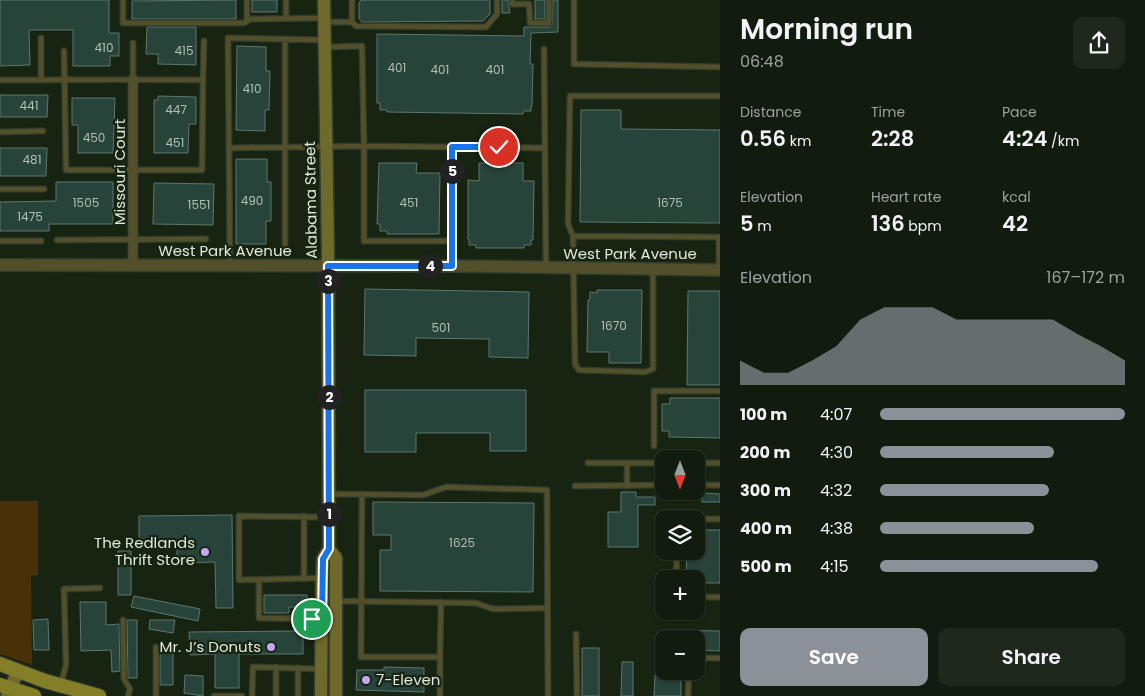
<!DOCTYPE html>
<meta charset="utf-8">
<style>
:root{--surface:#111b0e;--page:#1e281c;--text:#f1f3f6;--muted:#9ca19e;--line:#30392e;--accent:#8c9099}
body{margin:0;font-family:Poppins,sans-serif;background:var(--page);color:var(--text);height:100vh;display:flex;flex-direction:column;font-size:19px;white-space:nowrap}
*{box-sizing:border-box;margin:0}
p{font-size:16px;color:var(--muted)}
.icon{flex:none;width:28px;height:28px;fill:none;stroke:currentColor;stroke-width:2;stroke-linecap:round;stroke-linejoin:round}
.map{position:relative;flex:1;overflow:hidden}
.side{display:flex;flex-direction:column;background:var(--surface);width:425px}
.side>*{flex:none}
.needle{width:32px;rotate:180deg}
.buttons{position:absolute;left:655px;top:450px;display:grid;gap:10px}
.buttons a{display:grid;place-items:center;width:50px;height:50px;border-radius:10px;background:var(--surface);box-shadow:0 1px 4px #0004,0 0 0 1px var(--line);font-size:25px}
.pin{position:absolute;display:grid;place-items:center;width:42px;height:42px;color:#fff;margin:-21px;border:2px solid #fff;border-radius:50%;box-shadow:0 1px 5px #0007}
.km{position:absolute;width:25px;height:25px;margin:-12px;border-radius:50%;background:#222;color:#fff;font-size:14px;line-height:25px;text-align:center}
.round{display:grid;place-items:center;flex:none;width:52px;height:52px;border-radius:10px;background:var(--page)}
.head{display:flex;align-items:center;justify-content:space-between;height:85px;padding:0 20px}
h1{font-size:28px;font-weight:600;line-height:38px}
.stats{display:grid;grid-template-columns:repeat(3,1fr);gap:8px;height:85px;padding:5px 20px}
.stats div{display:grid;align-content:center}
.stats b{font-size:21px;font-weight:600}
.stats small{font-size:14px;font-weight:400}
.stats p{font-size:14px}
.chart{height:140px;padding:10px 20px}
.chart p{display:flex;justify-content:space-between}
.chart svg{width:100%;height:90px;margin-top:5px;fill:var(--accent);opacity:.7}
.button{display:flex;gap:10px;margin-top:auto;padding:10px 20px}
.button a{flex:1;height:58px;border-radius:10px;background:var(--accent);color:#fff;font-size:20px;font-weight:600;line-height:58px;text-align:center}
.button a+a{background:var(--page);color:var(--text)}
ul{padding:0 20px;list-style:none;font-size:16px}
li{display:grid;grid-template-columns:80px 60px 1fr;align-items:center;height:38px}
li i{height:12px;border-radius:6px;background:var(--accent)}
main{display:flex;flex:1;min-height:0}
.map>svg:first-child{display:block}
.green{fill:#4a3009}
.building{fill:#28433a;stroke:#5c786e}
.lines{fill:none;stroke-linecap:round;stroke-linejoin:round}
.service-casing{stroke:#333f2e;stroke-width:7}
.minor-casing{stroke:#333f2e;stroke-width:11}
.tertiary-casing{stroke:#333f2e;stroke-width:14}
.secondary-casing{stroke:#333f2e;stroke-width:15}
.primary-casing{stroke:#333f2e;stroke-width:16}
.service{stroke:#524f2a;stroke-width:4.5}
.minor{stroke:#524f2a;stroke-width:9}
.tertiary{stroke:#524f2a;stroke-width:11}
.secondary{stroke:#6f6a2b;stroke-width:12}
.primary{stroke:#857e29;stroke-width:14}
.route-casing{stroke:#fff;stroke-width:10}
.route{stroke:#1a73e8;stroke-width:6}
.poi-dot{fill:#c4a7f1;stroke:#172412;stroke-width:2}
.labels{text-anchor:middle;stroke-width:4.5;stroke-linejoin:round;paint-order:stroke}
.number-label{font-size:12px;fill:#b1bfb4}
.street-label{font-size:15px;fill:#dfe8dc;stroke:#172412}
.poi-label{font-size:15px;fill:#dfe8dc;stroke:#172412;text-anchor:end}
</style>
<main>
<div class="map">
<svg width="720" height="696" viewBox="0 0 720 696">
<rect width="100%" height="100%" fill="#172412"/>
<!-- green -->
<path class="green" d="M0 501H38V575L31 576 32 665 0 654Z"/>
<!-- building -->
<path class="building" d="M0 0H109V33H119V56H110V66H73V30H29L30 65 0 66Z
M236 0V19H132V1Z
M252 0H277V12H252Z
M361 0H490V14L483 21 362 22 359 19V3Z
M502 0H508L510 13H502Z
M535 0H545V19H535Z
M553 0H558V32L531 33 530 64H533L532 106H531V111H524L523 114 387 112V110H380V103H377V34L524 36V27H549L552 25Z
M147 27H196V65L158 64V54H146Z
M237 46 266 47V71H270L269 110H265V131L236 130Z
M0 95H48L47 117H0Z
M158 96 196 97V124H189L188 153H154V100H158Z
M72 98H115L113 153H78V125H72Z
M581 110H621V129L720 130V223L580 222Z
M0 148H47L46 176H0Z
M236 159H267V182H271V221H266V244H236Z
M379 163H417L416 173H440L439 234H387V231H380V224H377Z
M479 163H523V181H534L533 240H531V245H524V248H476V245H469V239H468V180L479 181Z
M56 182H113V224H49V231H0V202L56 201Z
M154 183 214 184 213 225 153 224Z
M365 289 529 292 528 358 489 357V339L416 338V356L364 355Z
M597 290H642L641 363H609V352H587L588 300H590V292L597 293Z
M688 291H720V385H687Z
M365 390H526V451H490V433H416V452H365Z
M670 398H720V438L669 437V431H662V404H670Z
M621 492H636V497H655V505H638V547H608V512H621Z
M702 493 720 494V502H702Z
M373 502 534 503 533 592 380 591V550H391V535H373Z
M232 515 233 608H216L215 562 177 563V542H139V516Z
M696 530H720V583H696V579H687L686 551H696Z
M118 551H131V595H118Z
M264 595H307V607H289V613H264Z
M134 596 200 609 198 621 131 607Z
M80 602H106V625L119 624 120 671 112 672 111 650 81 651Z
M48 619 49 650H34L33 620Z
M127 620H137V678H128Z
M150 620H175L173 633 149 629Z
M670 630 720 631V651L696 650V639H670Z
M303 631V654H239V688H215V654L190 655 189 632Z
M582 648H599V696H582Z
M160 651H173V685H160Z
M622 662H633V696H621Z
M384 667 424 668V692L356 690 357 670H384Z
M670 671H681V696H654L655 675H669Z
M185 675 203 676V696L184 693Z"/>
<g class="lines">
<defs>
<path id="service" d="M123 0V23H244L251 19 323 18
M247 0V21
M286 0V18
M352 0V22
M512 0V4H529L530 23H549V0
M574 0V64L720 67
M326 22H352L356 26 486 27 497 14V0
M41 38V80
M285 39V246
M133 43V79
M544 49 546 267
M0 80C68 80 136 79 203 80L202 170H66L64 51
M203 80 204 41
M0 132 43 131
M452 147 545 148
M229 148 364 146 362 46 326 47
M0 189H44
M573 236 568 224 570 96H720
M57 240 206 239
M0 241H41
M230 265 228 38 323 40
M452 265V147L364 146V241H452
M653 271V369L645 372 579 370 575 364 573 236 719 237V269
M654 446V391H720
M588 463H664
M627 463V486
M696 463H720
M696 485H720
M575 486 664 485
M331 494 423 495 446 487 547 490 548 696
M362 494 361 657H440V696
M304 516V579
M677 519H720
M320 578 239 580V516L329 517
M676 579 677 551
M259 580V618L320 619
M696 597H720
M337 601 476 603 493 609 547 608
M123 620 124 679 130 689 128 696
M576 634 577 696
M156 647V696
M440 657 441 602
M696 658H720
M61 684 66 665 64 589 100 588
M214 696H242
M252 696 253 667 319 669
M276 696V667
M298 696V668
M688 696 689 671"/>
<path id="minor" d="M133 79V265"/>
<path id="tertiary" d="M0 265 452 266 720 270"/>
<path id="secondary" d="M329 549 336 558V696
M7 696 18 671
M321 696 322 579 323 559 329 549 328 254 324 0"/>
<path id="primary" d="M0 664 45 681 99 696
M0 685 34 696"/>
</defs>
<!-- service casing -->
<use href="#service" class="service-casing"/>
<!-- minor casing -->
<use href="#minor" class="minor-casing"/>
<!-- tertiary casing -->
<use href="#tertiary" class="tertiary-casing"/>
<!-- secondary casing -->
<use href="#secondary" class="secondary-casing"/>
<!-- primary casing -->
<use href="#primary" class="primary-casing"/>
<!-- service -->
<use href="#service" class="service"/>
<!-- minor -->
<use href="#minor" class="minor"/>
<!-- tertiary -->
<use href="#tertiary" class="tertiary"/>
<!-- secondary -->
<use href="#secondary" class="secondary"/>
<!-- primary -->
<use href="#primary" class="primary"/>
</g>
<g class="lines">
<defs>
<path id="route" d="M312 619H322L323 559 329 549 328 266H452V147H499"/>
</defs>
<!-- route casing -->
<use href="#route" class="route-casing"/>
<!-- route -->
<use href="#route" class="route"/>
</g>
<!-- markers -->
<g class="poi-dot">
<circle cx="205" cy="552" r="5"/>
<circle cx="271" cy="647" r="5"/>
<circle cx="366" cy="680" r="5"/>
</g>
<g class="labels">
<!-- number labels -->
<g class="number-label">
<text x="104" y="52">410</text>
<text x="184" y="55">415</text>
<text x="397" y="72">401</text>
<text x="440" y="74">401</text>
<text x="495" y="74">401</text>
<text x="252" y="93">410</text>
<text x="29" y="110">441</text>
<text x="176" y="114">447</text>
<text x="94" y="142">450</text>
<text x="175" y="147">451</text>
<text x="32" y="164">481</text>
<text x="252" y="205">490</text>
<text x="86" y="207">1505</text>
<text x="409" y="207">451</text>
<text x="670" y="207">1675</text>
<text x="199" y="209">1551</text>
<text x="30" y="221">1475</text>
<text x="614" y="330">1670</text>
<text x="441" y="332">501</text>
<text x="462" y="547">1625</text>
</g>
<!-- street labels -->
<g class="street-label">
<text transform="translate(120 172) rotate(-90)" y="5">Missouri Court</text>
<text transform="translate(311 200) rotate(-91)" y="5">Alabama Street</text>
<text x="225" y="256">West Park Avenue</text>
<text x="630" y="259">West Park Avenue</text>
</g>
<!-- poi labels -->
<g class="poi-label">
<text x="195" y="548">The Redlands<tspan x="195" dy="17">Thrift Store</tspan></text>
<text x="261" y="652">Mr. J’s Donuts</text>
<text x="376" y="685" text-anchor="start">7-Eleven</text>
</g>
</g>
</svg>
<div class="buttons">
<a><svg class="needle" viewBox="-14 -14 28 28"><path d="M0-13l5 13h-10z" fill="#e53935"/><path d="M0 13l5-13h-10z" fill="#9ca19e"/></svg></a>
<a><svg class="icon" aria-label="layers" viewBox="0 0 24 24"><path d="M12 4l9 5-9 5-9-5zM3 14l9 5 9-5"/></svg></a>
<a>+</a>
<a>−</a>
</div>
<div class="pin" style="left:312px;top:619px;background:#1e9e55"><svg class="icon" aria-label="arrive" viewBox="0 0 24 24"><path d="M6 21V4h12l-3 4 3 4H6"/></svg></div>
<div class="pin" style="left:499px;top:147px;background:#d93025"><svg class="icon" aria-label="check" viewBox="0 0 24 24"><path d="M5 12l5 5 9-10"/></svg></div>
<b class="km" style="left:329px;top:514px">1</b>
<b class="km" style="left:329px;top:397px">2</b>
<b class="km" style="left:328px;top:281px">3</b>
<b class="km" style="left:430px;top:266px">4</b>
<b class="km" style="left:452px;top:171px">5</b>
</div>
<section class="side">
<div class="head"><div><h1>Morning run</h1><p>06:48</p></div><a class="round"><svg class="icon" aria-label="share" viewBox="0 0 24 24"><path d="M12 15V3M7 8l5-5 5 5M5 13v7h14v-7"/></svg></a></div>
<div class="stats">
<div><p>Distance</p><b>0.56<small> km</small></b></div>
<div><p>Time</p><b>2:28</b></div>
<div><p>Pace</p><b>4:24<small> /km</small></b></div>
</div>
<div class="stats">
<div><p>Elevation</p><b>5<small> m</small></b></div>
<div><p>Heart rate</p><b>136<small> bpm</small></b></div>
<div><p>kcal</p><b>42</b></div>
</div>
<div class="chart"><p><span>Elevation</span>167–172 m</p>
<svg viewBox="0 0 160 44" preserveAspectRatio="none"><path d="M0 44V32L10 38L20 38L30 32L40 25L50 12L60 6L70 6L80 6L90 12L100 12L110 12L120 12L130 12L140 19L150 25L160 32V44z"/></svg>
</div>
<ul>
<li><b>100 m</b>4:07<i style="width:100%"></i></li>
<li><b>200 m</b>4:30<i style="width:71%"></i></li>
<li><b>300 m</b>4:32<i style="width:69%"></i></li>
<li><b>400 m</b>4:38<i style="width:63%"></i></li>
<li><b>500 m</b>4:15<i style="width:89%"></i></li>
</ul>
<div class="button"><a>Save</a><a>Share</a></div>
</section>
</main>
